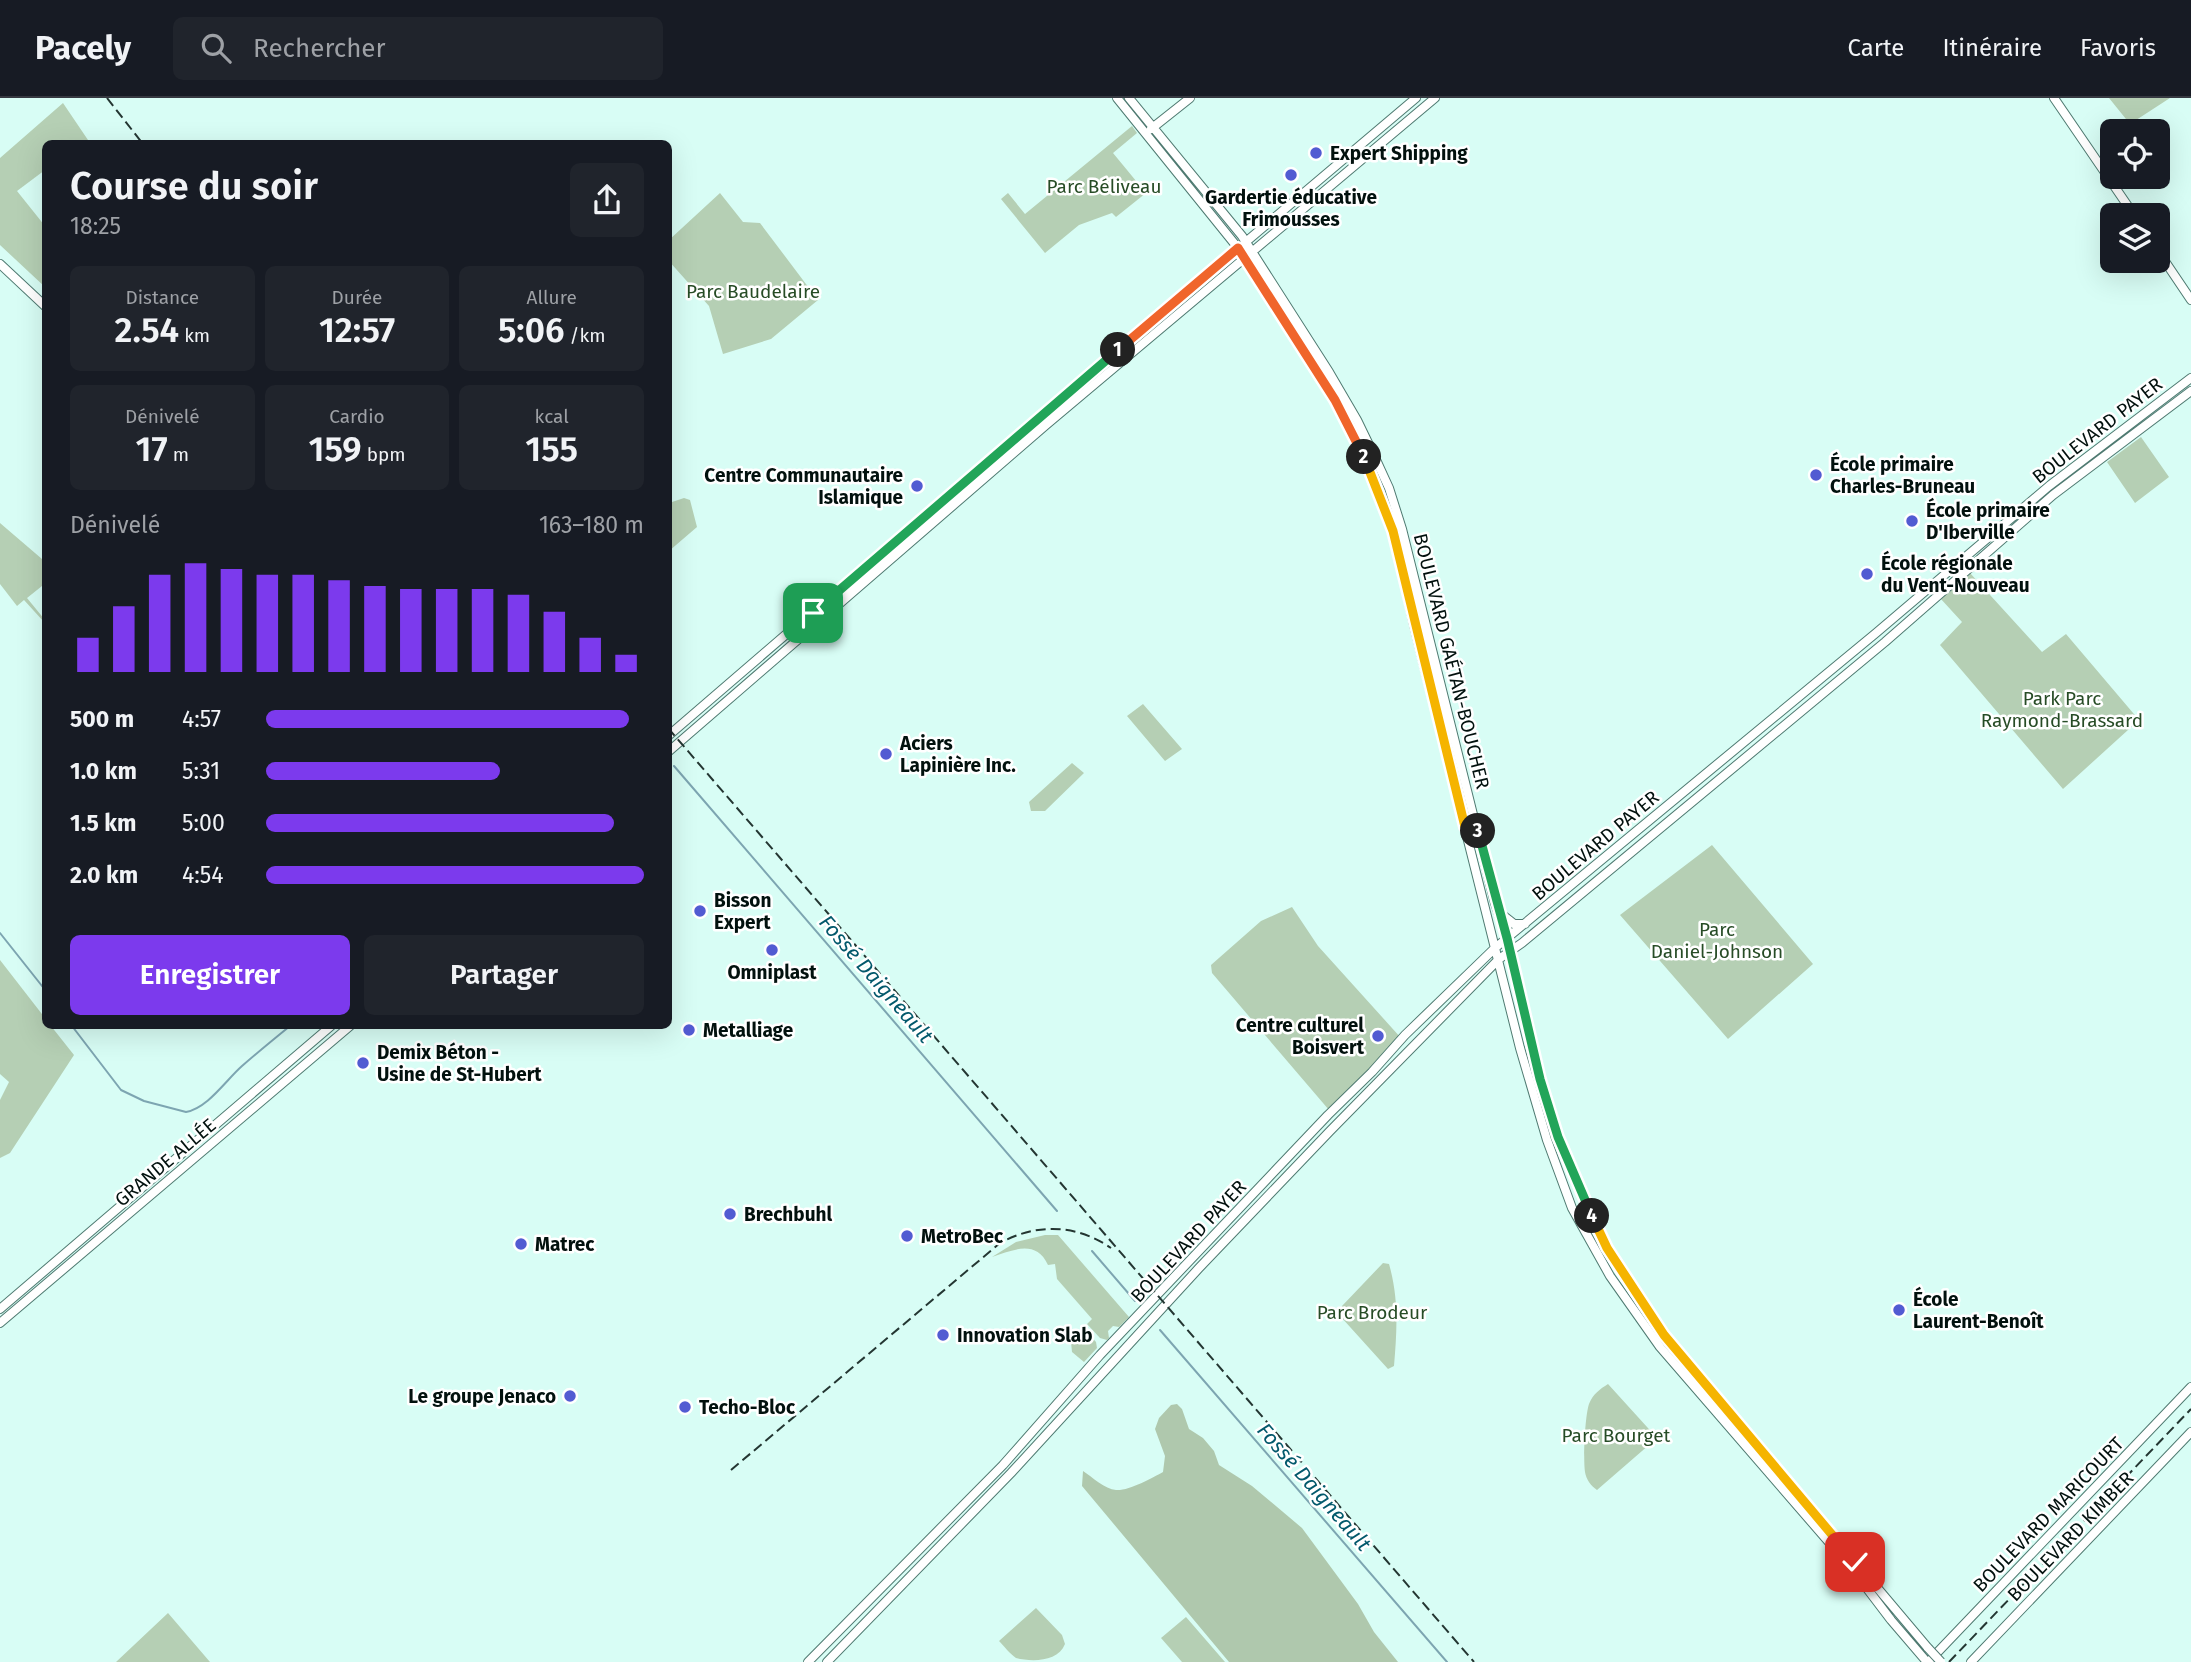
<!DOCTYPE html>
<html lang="fr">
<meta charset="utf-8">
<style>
:root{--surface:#171b24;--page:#20242c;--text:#f1f3f6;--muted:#9ea1a6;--line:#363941;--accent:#7c3aed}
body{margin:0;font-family:"Fira Sans",sans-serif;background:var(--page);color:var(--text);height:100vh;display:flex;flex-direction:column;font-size:26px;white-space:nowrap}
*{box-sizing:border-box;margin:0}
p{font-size:23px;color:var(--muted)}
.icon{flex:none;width:38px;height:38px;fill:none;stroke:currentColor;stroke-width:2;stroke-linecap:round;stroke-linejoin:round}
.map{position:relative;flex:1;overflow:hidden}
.drawer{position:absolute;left:42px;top:42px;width:630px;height:889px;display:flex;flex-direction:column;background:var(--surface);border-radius:10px;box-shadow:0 7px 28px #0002}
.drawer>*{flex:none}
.tools{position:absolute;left:2100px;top:21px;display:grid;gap:14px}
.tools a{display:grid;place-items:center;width:70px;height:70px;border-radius:10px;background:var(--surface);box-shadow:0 7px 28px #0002;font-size:35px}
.pin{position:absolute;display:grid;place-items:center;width:60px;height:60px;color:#fff;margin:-30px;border-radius:14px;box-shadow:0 4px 10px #0006}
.km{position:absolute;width:35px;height:35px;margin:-18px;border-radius:50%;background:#222;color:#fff;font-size:19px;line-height:35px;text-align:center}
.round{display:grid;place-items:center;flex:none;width:74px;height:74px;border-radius:10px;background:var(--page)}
.headline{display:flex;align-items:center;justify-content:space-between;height:119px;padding:0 28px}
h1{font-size:38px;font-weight:600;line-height:52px}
.metrics{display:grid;grid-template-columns:repeat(3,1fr);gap:10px;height:119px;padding:7px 28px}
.metrics div{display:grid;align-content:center;border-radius:10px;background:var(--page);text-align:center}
.metrics b{font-size:35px;font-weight:600}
.metrics small{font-size:19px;font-weight:400}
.metrics p{font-size:19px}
.chart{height:196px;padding:14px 28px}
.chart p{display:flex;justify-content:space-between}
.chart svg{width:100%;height:126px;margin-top:7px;stroke:var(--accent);stroke-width:6}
.action{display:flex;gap:14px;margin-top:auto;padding:14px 28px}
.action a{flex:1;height:80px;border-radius:10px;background:var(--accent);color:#fff;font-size:28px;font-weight:600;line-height:80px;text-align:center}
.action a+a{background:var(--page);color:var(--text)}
ul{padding:0 28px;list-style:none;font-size:23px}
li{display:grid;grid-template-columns:112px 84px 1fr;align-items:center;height:52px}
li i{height:18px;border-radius:9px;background:var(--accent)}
header{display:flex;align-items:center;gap:42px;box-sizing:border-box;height:98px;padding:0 35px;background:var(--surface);border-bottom:2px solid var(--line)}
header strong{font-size:33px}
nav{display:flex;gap:38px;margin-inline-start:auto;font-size:24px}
.search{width:490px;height:63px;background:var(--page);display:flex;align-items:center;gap:18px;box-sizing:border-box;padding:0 24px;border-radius:10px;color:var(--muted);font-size:26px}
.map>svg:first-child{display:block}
.green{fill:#b5cfb4}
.forest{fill:#afc8ad}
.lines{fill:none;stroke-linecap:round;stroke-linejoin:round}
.stream{stroke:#7da5b1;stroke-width:2}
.secondary-casing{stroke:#4f7a71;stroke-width:10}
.secondary{stroke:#fff;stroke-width:8}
.rail{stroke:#243632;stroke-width:2;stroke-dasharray:10 5;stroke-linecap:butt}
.secondary-bridge-casing{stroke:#4f7a71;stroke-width:10;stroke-linecap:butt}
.secondary-bridge{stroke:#fff;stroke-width:8}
.split-1-casing{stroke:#fff;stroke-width:14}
.split-2-casing{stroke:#fff;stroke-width:14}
.split-3-casing{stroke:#fff;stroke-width:14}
.split-4-casing{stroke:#fff;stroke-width:14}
.split-5-casing{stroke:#fff;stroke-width:14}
.split-1{stroke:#22a559;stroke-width:9}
.split-2{stroke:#f0652b;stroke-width:9}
.split-3{stroke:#f5b400;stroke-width:9}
.split-4{stroke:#22a559;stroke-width:9}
.split-5{stroke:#f5b400;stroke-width:9}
.poi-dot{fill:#525bd2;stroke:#fff;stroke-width:2.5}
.labels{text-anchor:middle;stroke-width:5;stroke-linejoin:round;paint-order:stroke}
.poi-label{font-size:19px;font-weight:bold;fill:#02110e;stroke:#fff;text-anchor:start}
.park-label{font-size:19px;fill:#274c26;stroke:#fff}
.street-label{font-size:19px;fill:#02110e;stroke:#fff}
.water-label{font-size:21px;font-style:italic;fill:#03596c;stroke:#fff}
</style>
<header>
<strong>Pacely</strong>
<div class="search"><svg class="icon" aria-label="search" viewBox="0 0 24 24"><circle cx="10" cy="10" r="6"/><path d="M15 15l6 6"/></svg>Rechercher</div>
<nav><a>Carte</a><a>Itinéraire</a><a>Favoris</a></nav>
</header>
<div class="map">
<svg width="2191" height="1564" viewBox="0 0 2191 1564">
<rect width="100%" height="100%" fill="#d8fdf5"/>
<!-- green -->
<path class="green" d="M2109 0H2170L2130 26Z
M63 5 88 42 82 45 46 46 45 72 17 93 45 128V189L0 147V60Z
M1132 28 1137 35 1113 55 1146 95 1116 119 1112 115 1079 127 1045 155 1001 101 1008 95 1025 116Z
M720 95 743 124 760 125 818 202 771 241 723 256 709 208 668 162 669 142Z
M2141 339 2169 379 2135 405 2107 364Z
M684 400 690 402 697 429 669 453V405Z
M0 425 42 461V488L27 500 45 522 44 524 24 502 17 508 0 486Z
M1970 475 2042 554 2066 536 2139 622 2063 691 1940 547 1962 524 1940 500Z
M1143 606 1182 651 1165 663 1127 618Z
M1072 665 1084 675 1045 713H1031L1029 704Z
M1712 747 1813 866 1728 941 1620 817Z
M1292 809 1318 848 1401 940 1329 1012 1212 875 1211 867 1261 823Z
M0 862 45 920 46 928H51L74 957 10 1055 0 1060V1002L9 984 0 976Z
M1045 1137H1058L1129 1219 1119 1229 1113 1228 1108 1233 1109 1240 1107 1242 1100 1240 1087 1226 1092 1221 1057 1181 1055 1166 1048 1167C1036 1141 1013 1152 992 1159L1016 1144Z
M1383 1165 1389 1166C1399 1201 1397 1232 1394 1268L1388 1271 1341 1219 1342 1208Z
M1086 1233 1096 1244 1097 1250 1084 1264 1072 1254 1071 1244Z
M1608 1286 1657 1340 1597 1392C1591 1388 1586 1381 1585 1374 1583 1361 1585 1318 1589 1306 1593 1296 1600 1291 1608 1286Z
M1036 1510 1062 1537 1065 1546C1058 1564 1032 1564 1016 1560 1010 1556 1004 1548 999 1543Z
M168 1515 210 1564H116Z
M1186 1519 1225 1564H1182L1161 1540Z"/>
<!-- forest -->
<path class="forest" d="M1177 1306 1182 1311 1189 1331 1203 1340 1214 1353 1219 1367 1252 1388 1302 1430 1358 1506 1374 1534 1398 1564H1229L1082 1388 1083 1373C1092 1379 1105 1391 1116 1392 1129 1393 1152 1380 1163 1374L1165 1358 1155 1331 1159 1320 1171 1307Z"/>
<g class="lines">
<!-- stream -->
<path class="stream" d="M674 668 1057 1113
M0 835 46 893
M72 928 121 992 144 1003 186 1014C208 1010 226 982 242 968 258 954 274 941 290 928
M1092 1153 1135 1203
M1160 1232 1447 1564"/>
<defs>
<path id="secondary" d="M1117 0 1238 150 1335 302 1371 374 1393 433 1414 527 1520 950 1547 1042 1572 1110 1610 1178 1660 1249 1853 1472 1891 1522 1927 1564
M1129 0 1242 138 1329 274 1357 322 1372 353 1389 390 1402 431 1495 805 1507 840 1540 981 1558 1039 1607 1150 1664 1237 1928 1550
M2054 0 2134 117
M1151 31 1190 0
M2158 153 2191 202
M0 166 46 209
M668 638 1027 329 1416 0
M668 654 1046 327 1435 0
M1500 815 1514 826H1525
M0 1211 331 928
M0 1225 350 928
M1932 1560 2191 1289
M808 1564 1003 1367 1100 1257 1328 1017 1372 974 1405 937 1495 850 1876 535 2049 388 2191 280
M827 1564 1011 1375 1199 1170 1330 1033 1499 861 1522 845 1885 544 2053 397 2191 293
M1971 1564 2191 1334"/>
</defs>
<!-- secondary casing -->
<use href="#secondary" class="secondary-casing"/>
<!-- secondary -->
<use href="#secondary" class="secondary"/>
<!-- rail -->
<path class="rail" d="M107 0 143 46
M668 630 1474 1564
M731 1372 1000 1145C1037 1125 1076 1126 1111 1150
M1949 1564 2191 1311"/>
<defs>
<path id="secondary-bridge" d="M1928 1550 1941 1564"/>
</defs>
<!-- secondary-bridge casing -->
<use href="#secondary-bridge" class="secondary-bridge-casing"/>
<!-- secondary-bridge -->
<use href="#secondary-bridge" class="secondary-bridge"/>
</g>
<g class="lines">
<defs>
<path id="split-1" d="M813 515 1118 252"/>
<path id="split-2" d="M1118 252 1238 150 1335 302 1364 359"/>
<path id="split-3" d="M1364 359 1393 433 1465 729 1476 726 1478 733"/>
<path id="split-4" d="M1478 733 1507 840 1540 981 1558 1039 1592 1118"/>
<path id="split-5" d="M1592 1118 1607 1150 1664 1237 1855 1464"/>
</defs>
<!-- split-1 casing -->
<use href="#split-1" class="split-1-casing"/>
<!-- split-2 casing -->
<use href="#split-2" class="split-2-casing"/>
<!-- split-3 casing -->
<use href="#split-3" class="split-3-casing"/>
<!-- split-4 casing -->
<use href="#split-4" class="split-4-casing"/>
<!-- split-5 casing -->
<use href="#split-5" class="split-5-casing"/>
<!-- split-1 -->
<use href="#split-1" class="split-1"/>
<!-- split-2 -->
<use href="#split-2" class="split-2"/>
<!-- split-3 -->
<use href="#split-3" class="split-3"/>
<!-- split-4 -->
<use href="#split-4" class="split-4"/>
<!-- split-5 -->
<use href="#split-5" class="split-5"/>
</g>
<!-- markers -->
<g class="poi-dot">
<circle cx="1316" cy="55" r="7"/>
<circle cx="1291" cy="77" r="7"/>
<circle cx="1816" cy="377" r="7"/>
<circle cx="917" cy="388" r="7"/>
<circle cx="1912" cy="423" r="7"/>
<circle cx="1867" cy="476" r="7"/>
<circle cx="886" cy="656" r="7"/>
<circle cx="700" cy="813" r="7"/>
<circle cx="772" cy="852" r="7"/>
<circle cx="689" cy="932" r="7"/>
<circle cx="1378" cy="938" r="7"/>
<circle cx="363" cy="965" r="7"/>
<circle cx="730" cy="1116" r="7"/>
<circle cx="907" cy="1138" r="7"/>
<circle cx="521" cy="1146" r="7"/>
<circle cx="1899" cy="1212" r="7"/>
<circle cx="943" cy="1237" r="7"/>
<circle cx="570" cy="1298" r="7"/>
<circle cx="685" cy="1309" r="7"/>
</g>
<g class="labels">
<!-- poi labels -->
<g class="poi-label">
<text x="1330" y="62">Expert Shipping</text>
<text x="1291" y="106" text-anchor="middle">Gardertie éducative<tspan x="1291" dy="22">Frimousses</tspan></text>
<text x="1830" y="373">École primaire<tspan x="1830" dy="22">Charles-Bruneau</tspan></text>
<text x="903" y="384" text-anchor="end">Centre Communautaire<tspan x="903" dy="22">Islamique</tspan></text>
<text x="1926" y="419">École primaire<tspan x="1926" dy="22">D'Iberville</tspan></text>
<text x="1881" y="472">École régionale<tspan x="1881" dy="22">du Vent-Nouveau</tspan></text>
<text x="900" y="652">Aciers<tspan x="900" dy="22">Lapinière Inc.</tspan></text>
<text x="714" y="809">Bisson<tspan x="714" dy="22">Expert</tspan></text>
<text x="772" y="881" text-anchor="middle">Omniplast</text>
<text x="1364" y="934" text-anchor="end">Centre culturel<tspan x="1364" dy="22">Boisvert</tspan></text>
<text x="703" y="939">Metalliage</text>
<text x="377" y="961">Demix Béton -<tspan x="377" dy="22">Usine de St-Hubert</tspan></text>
<text x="744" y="1123">Brechbuhl</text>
<text x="921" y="1145">MetroBec</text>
<text x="535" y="1153">Matrec</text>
<text x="1913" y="1208">École<tspan x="1913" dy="22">Laurent-Benoît</tspan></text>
<text x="957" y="1244">Innovation Slab</text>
<text x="556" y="1305" text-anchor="end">Le groupe Jenaco</text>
<text x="699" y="1316">Techo-Bloc</text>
</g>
<!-- park labels -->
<g class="park-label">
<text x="1104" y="95">Parc Béliveau</text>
<text x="753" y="200">Parc Baudelaire</text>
<text x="2062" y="607">Park Parc<tspan x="2062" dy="22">Raymond-Brassard</tspan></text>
<text x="1717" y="838">Parc<tspan x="1717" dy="22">Daniel-Johnson</tspan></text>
<text x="1372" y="1221">Parc Brodeur</text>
<text x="1616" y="1344">Parc Bourget</text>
</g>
<!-- street labels -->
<g class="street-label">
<text transform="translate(2097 332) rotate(-38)" y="7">BOULEVARD PAYER</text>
<text transform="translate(1452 563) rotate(76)" y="7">BOULEVARD GAÉTAN-BOUCHER</text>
<text transform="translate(1595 747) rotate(-40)" y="7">BOULEVARD PAYER</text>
<text transform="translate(165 1064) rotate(-40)" y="7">GRANDE ALLÉE</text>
<text transform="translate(1188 1143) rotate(-47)" y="7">BOULEVARD PAYER</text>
<text transform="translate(2048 1416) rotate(-46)" y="7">BOULEVARD MARICOURT</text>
<text transform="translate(2070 1438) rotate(-46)" y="7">BOULEVARD KIMBER</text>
</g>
<!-- water labels -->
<g class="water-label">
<text transform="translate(876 881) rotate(49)" y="7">Fossé Daigneault</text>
<text transform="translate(1314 1389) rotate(49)" y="7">Fossé Daigneault</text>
</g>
</g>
</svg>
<div class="tools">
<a><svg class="icon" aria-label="locate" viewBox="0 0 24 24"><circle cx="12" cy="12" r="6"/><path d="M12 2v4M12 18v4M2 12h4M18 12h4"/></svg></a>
<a><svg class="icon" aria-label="layers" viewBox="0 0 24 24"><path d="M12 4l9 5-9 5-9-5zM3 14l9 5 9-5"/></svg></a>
</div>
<div class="pin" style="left:813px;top:515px;background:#1e9e55"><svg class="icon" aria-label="arrive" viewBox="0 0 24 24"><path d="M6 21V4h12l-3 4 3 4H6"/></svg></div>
<div class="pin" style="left:1855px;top:1464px;background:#d93025"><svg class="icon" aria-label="check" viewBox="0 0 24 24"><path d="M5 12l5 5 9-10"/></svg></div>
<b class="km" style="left:1118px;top:252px">1</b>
<b class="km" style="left:1364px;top:359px">2</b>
<b class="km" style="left:1478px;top:733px">3</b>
<b class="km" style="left:1592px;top:1118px">4</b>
<section class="drawer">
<div class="headline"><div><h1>Course du soir</h1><p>18:25</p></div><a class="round"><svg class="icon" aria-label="share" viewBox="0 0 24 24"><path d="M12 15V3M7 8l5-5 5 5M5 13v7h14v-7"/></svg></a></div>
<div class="metrics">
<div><p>Distance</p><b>2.54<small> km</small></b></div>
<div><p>Durée</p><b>12:57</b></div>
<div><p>Allure</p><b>5:06<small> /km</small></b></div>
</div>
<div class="metrics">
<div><p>Dénivelé</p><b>17<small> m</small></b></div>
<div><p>Cardio</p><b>159<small> bpm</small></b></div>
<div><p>kcal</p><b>155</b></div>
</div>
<div class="chart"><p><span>Dénivelé</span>163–180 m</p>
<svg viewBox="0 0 160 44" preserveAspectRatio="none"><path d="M5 44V32M15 44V21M25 44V10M35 44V6M45 44V8M55 44V10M65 44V10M75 44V12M85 44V14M95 44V15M105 44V15M115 44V15M125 44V17M135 44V23M145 44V32M155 44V38"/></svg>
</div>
<ul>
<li><b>500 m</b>4:57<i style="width:96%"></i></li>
<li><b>1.0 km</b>5:31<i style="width:62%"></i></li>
<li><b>1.5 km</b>5:00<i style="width:92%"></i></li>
<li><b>2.0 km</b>4:54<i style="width:100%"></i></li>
</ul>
<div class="action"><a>Enregistrer</a><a>Partager</a></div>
</section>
</div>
